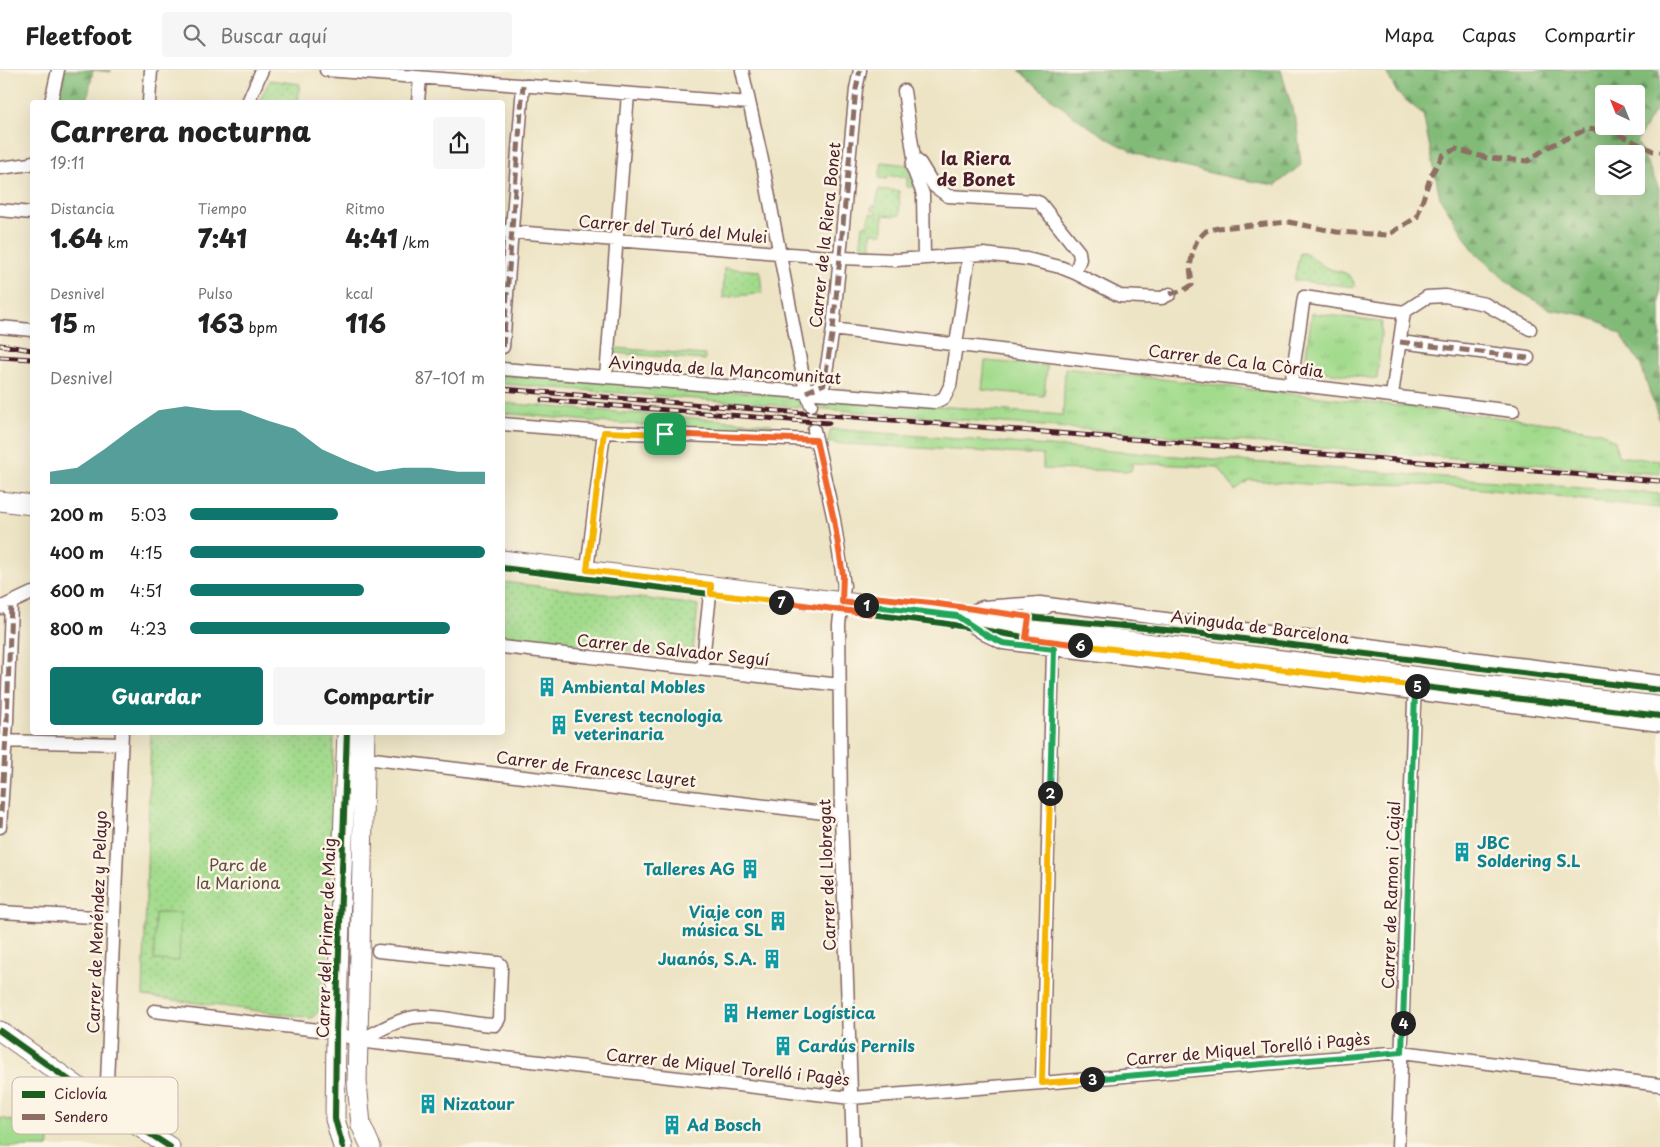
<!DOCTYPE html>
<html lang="es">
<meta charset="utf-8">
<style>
:root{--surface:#fff;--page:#f6f6f6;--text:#222;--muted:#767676;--line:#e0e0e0;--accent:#0f766e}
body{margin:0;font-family:"Playpen Sans",sans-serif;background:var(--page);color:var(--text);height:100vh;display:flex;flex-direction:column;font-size:19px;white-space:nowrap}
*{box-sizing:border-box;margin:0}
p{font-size:16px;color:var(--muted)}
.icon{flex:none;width:28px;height:28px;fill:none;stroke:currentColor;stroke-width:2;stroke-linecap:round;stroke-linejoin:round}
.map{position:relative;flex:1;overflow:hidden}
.panel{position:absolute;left:30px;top:30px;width:475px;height:635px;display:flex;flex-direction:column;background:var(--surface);border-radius:5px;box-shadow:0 5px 20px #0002}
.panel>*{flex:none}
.needle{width:32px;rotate:317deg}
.controls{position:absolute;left:1595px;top:15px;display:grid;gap:10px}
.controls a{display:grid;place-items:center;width:50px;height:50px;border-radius:5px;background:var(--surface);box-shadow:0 5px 20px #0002;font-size:25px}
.pin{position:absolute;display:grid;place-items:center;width:42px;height:42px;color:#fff;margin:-21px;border-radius:10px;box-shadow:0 2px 8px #0006}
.km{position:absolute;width:25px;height:25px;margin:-12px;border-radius:50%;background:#222;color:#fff;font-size:14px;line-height:25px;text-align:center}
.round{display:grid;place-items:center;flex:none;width:52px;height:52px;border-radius:5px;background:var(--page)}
.overview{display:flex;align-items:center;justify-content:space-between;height:85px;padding:0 20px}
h1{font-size:28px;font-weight:800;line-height:38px}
.metrics{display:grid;grid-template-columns:repeat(3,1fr);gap:8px;height:85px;padding:5px 20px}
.metrics div{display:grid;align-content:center}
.metrics b{font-size:25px;font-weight:800}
.metrics small{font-size:14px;font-weight:400}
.metrics p{font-size:14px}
.chart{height:140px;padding:10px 20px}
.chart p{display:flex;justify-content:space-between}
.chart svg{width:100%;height:90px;margin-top:5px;fill:var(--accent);opacity:.7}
.action{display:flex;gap:10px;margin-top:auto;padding:10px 20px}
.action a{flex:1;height:58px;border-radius:5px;background:var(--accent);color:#fff;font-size:20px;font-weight:800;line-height:58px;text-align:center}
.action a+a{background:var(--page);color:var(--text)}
ul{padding:0 20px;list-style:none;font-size:16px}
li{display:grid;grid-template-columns:80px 60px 1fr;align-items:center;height:38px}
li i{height:12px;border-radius:6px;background:var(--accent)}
header{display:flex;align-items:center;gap:30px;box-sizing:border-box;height:70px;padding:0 25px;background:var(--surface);border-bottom:1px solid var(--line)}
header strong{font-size:24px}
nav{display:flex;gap:28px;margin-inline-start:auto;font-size:18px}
.search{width:350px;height:45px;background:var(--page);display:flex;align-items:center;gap:12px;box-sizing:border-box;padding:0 18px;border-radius:5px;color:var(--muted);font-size:19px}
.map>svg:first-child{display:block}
.grass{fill:url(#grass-tufts);stroke:#767d5c}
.forest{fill:url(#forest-firs);stroke:#666d52;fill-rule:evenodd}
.park{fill:url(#park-dots);stroke:#767d5c}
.pitch{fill:#a3db8d;stroke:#767d5c}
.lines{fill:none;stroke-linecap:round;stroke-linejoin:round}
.street-tunnel{stroke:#ccbda6;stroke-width:12;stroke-dasharray:12 6;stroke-linecap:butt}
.street-casing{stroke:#836461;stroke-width:15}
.secondary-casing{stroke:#836461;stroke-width:21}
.primary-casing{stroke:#836461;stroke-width:22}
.street{stroke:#fff;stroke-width:12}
.secondary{stroke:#fff;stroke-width:19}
.primary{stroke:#fff;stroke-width:20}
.rail-casing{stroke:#4a1f2b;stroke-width:5}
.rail{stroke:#fcf5e5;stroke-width:3;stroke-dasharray:9;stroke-linecap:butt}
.quiet{stroke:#8d6e63;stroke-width:5;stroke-dasharray:10 5;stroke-linecap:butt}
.cycleway-casing{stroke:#fcf5e5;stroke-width:9}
.cycleway{stroke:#1b5e20;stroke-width:6}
.split-1-casing{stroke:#fff;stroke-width:10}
.split-2-casing{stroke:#fff;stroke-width:10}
.split-3-casing{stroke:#fff;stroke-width:10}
.split-4-casing{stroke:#fff;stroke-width:10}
.split-5-casing{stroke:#fff;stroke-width:10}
.split-6-casing{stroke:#fff;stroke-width:10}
.split-7-casing{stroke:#fff;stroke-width:10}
.split-8-casing{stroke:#fff;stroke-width:10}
.split-1{stroke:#f0652b;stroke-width:6}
.split-2{stroke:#22a559;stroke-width:6}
.split-3{stroke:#f5b400;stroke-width:6}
.split-4{stroke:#22a559;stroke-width:6}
.split-5{stroke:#22a559;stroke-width:6}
.split-6{stroke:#f5b400;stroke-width:6}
.split-7{stroke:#f0652b;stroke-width:6}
.split-8{stroke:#f5b400;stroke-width:6}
.labels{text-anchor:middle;stroke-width:5;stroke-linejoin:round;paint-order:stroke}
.street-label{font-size:16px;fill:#4a1f2b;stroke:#fcf5e5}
.culture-label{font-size:16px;font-weight:bold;fill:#0d838f;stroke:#fcf5e5;text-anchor:start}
.park-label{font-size:16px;fill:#604e44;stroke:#fcf5e5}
.neighbourhood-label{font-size:18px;font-weight:bold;fill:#4a1f2b;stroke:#fcf5e5}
.key{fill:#fcf5e5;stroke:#c7b5ad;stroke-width:1}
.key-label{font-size:14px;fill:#4a1f2b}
</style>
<header>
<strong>Fleetfoot</strong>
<div class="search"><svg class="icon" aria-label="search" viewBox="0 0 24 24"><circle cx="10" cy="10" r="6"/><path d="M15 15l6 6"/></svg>Buscar aquí</div>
<nav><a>Mapa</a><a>Capas</a><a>Compartir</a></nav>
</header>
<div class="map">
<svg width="1660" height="1077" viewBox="0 0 1660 1077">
<defs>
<pattern id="grass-tufts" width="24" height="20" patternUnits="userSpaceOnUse" patternTransform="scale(1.25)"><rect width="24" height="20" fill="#a3db8d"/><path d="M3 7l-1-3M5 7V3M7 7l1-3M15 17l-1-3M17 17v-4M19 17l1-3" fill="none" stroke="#8ebc7a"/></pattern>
<pattern id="forest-firs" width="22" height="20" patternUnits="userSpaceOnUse" patternTransform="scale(1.25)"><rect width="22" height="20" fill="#82bb78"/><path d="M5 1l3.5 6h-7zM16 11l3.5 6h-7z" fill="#6c9763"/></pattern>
<pattern id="park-dots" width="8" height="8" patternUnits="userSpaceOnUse" patternTransform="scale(1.25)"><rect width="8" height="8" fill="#a3db8d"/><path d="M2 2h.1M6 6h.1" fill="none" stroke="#8ebc7a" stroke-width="1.8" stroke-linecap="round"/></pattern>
</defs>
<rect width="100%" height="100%" fill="#fcf5e5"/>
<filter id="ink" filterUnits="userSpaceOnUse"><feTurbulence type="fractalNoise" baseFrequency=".02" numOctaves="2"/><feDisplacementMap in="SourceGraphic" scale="10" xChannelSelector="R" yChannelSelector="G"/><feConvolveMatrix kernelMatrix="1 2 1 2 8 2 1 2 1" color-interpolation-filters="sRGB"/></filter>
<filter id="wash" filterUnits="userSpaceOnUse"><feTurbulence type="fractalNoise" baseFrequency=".0096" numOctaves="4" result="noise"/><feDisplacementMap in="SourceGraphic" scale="20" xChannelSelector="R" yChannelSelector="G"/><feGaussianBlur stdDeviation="1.12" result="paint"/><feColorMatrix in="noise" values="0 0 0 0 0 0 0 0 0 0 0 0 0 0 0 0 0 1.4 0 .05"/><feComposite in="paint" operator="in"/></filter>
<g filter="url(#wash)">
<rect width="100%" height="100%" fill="#ede4c5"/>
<!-- grass -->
<path class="grass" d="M1312 243 1382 252 1377 309 1304 299Z
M615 278 705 285V290L614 283Z
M1065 298 1540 352 1601 362 1615 371 1618 386 1660 391V404L503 314 502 305 1063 345Z
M502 333 771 354V363L599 352 503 343Z
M831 359 1660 424V438L1453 416 1378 414 1334 416 1249 410 1235 420 1218 397 1133 393 1131 401 1043 399V385L827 373Z"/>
<!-- forest -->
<path class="forest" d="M65 0H111V2L93 0 87 32H57Z
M1019 0H1281L1297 56 1301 95 1276 115C1246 111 1218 105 1189 98 1176 95 1161 93 1148 88 1100 69 1056 35 1019 0Z
M1385 0H1660V32L1637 71 1660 121V352L1640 293 1620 264 1604 253 1579 244 1550 239 1514 218 1474 181 1440 128 1423 44 1398 24ZM1604 24H1636V56H1604ZM1604 84H1636V116H1604Z"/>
<!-- park -->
<path class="park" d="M270 10 300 14 298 32H259Z
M882 92 908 95 915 117H907V107L887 106V109L879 108Z
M879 119 899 121 900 145 894 146 883 145V163H871V181H860L863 155H868L870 143 876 144V141L871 140 872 136H876Z
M1300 183C1312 183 1317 194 1327 198 1334 201 1344 201 1350 206 1353 209 1354 213 1355 217L1294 210Z
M724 198 760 201 762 223 723 228Z
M503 512 698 535 692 589 503 565Z
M151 663H334L326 934 312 948 143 926Z"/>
<!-- pitch -->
<path class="pitch" d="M985 291 1047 296 1044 326 982 320Z
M155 843H181L179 891 154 890Z
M0 1048 51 1059 48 1077H0Z"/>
</g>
<g filter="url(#ink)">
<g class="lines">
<!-- street-tunnel -->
<path class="street-tunnel" d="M811 335 814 360"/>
<defs>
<path id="street" d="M326 0 749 33
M742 0 762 90 806 322 811 335
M904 21 914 88 912 96 923 124 924 188
M51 32 58 0
M149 32 151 0
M248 32 262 0
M418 32 420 8
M914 88 920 93 934 116 948 126 1035 131 1040 133 1079 182 1080 189 1075 203
M0 98 30 94 32 92
M0 140 32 143
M502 161 841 188 896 190 983 184 1027 189 1060 197 1075 203 1120 226 1162 228 1170 224
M1404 242 1427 227 1445 226 1485 234 1530 259
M0 257 32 260
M833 259C1059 289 1286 312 1513 341
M1400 272 1528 288
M503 277 523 15
M502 299 935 332 944 328 950 316 969 185
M606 307 628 24
M1291 314 1304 227 1404 242
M809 321 824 314 833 259 856 19 860 0
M1392 325 1404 242
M502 354 604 362 816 370
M814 360 834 450 844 516 839 554 841 745 853 1077
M587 500 604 362
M0 538 32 523
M962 545 983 537 1040 533 1660 612
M964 551 986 565 1003 573 1383 619 1660 655
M1026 565 1030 544 1035 539 1046 538
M502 577 840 615
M702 599 711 515
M0 671 121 674
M357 687 841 745
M0 757 7 651 11 533
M0 842 113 848
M154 941 336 962 358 971 851 1028 1042 1013 1402 982 1660 1015
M358 971C376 963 395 950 415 947 439 944 471 955 495 955L499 949 501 900V895L499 893 378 881
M1042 1013 1053 579
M82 1018C94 1021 98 1021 107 1012L122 662
M1398 1077 1414 633 1415 624 1418 618"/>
<path id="secondary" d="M0 431 32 435
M502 490 957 546
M365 662 357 1012 361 1055 371 1077
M0 961 80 1018 170 1077
M343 1077 335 1049 336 962 347 662"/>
<path id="primary" d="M957 546 1027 559 1660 637"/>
</defs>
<!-- street casing -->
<use href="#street" class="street-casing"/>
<!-- secondary casing -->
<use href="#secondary" class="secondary-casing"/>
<!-- primary casing -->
<use href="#primary" class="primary-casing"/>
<!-- street -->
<use href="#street" class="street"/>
<!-- secondary -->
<use href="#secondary" class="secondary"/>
<!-- primary -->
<use href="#primary" class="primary"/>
<defs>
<path id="rail" d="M0 275 32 280
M0 287 32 289
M502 319 1660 411
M542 330 829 353"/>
</defs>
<!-- rail casing -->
<use href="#rail" class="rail-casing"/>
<!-- rail -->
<use href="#rail" class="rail"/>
<!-- quiet -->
<path class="quiet" d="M1170 224 1184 220 1192 215 1190 197 1193 181 1197 170 1206 161 1218 158 1289 152 1337 162 1388 165 1417 147 1431 105 1443 85 1456 79 1487 88 1528 91 1546 78 1587 59 1614 62 1653 81 1660 82
M1400 272 1528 288
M503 277 523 15
M806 322 824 314 833 259 856 19 860 0
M0 757 7 651 11 533"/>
<defs>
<path id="cycleway" d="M502 498 942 553 1035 569 1660 646
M871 544 873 527 931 533 1038 548 1187 562 1660 620
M0 961 80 1018 170 1077
M343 1077 335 1049 336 962 347 662"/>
</defs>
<!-- cycleway casing -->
<use href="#cycleway" class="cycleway-casing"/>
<!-- cycleway -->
<use href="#cycleway" class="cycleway"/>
</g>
</g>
<g class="lines" filter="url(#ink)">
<defs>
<path id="split-1" d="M665 364 816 370 834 450 843 505 842 532 866 535"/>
<path id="split-2" d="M866 535 957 546 986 565 1003 573 1054 579 1050 723"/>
<path id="split-3" d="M1050 723 1042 1013 1092 1009"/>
<path id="split-4" d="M1092 1009 1402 982 1403 953"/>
<path id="split-5" d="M1403 953 1415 624 1419 616H1417"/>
<path id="split-6" d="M1080 575 1417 616"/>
<path id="split-7" d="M781 532 871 544 872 527 931 533 1023 546 1029 547 1026 568 1080 575"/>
<path id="split-8" d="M665 364 604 362 587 500 711 515V524L781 532"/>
</defs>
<!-- split-1 casing -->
<use href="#split-1" class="split-1-casing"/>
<!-- split-2 casing -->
<use href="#split-2" class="split-2-casing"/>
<!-- split-3 casing -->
<use href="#split-3" class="split-3-casing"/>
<!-- split-4 casing -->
<use href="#split-4" class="split-4-casing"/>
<!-- split-5 casing -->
<use href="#split-5" class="split-5-casing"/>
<!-- split-6 casing -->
<use href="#split-6" class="split-6-casing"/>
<!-- split-7 casing -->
<use href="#split-7" class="split-7-casing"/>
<!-- split-8 casing -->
<use href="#split-8" class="split-8-casing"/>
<!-- split-1 -->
<use href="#split-1" class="split-1"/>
<!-- split-2 -->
<use href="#split-2" class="split-2"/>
<!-- split-3 -->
<use href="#split-3" class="split-3"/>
<!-- split-4 -->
<use href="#split-4" class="split-4"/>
<!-- split-5 -->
<use href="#split-5" class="split-5"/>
<!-- split-6 -->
<use href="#split-6" class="split-6"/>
<!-- split-7 -->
<use href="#split-7" class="split-7"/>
<!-- split-8 -->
<use href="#split-8" class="split-8"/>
</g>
<!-- icons -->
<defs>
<symbol id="building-bare" viewBox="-9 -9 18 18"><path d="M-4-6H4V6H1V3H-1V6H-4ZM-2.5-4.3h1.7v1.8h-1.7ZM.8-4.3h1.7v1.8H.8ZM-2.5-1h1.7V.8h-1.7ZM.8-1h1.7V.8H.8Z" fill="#0f9aa8" stroke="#fcf5e5" stroke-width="2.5" paint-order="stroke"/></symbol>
</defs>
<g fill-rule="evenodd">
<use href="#building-bare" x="533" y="603" width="28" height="28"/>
<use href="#building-bare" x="545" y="641" width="28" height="28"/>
<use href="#building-bare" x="1448" y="768" width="28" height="28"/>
<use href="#building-bare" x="736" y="785" width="28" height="28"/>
<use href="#building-bare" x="764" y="837" width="28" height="28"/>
<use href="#building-bare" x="758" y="875" width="28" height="28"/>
<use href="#building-bare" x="717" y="929" width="28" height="28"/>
<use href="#building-bare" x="769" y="962" width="28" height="28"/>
<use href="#building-bare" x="414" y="1020" width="28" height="28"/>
<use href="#building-bare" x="658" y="1041" width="28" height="28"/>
</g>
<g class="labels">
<!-- street labels -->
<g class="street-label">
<text transform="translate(673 159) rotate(5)" y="6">Carrer del Turó del Mulei</text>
<text transform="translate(825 165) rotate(-84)" y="6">Carrer de la Riera Bonet</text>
<text transform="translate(1236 291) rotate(7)" y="6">Carrer de Ca la Còrdia</text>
<text transform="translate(725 300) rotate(4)" y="6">Avinguda de la Mancomunitat</text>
<text transform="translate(1260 557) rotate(7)" y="6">Avinguda de Barcelona</text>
<text transform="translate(673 580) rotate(6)" y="6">Carrer de Salvador Seguí</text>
<text transform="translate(596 699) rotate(7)" y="6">Carrer de Francesc Layret</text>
<text transform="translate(827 805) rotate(-92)" y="6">Carrer del Llobregat</text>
<text transform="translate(1391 825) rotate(-88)" y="6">Carrer de Ramon i Cajal</text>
<text transform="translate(97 852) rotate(-88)" y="6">Carrer de Menéndez y Pelayo</text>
<text transform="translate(326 868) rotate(-88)" y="6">Carrer del Primer de Maig</text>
<text transform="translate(1248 979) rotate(-5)" y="6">Carrer de Miquel Torelló i Pagès</text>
<text transform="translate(728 997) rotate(6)" y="6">Carrer de Miquel Torelló i Pagès</text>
</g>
<!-- culture labels -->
<g class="culture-label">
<text x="562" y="623">Ambiental Mobles</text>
<text x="574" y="652">Everest tecnologia<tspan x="574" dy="18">veterinaria</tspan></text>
<text x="1477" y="779">JBC<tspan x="1477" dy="18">Soldering S.L</tspan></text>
<text x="735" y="805" text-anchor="end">Talleres AG</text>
<text x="763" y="848" text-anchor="end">Viaje con<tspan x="763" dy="18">música SL</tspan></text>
<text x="757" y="895" text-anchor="end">Juanós, S.A.</text>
<text x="746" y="949">Hemer Logística</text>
<text x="798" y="982">Cardús Pernils</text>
<text x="443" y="1040">Nizatour</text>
<text x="687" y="1061">Ad Bosch</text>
</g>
<!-- park labels -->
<g class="park-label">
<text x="238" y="801">Parc de<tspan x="238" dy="18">la Mariona</tspan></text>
</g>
<!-- neighbourhood labels -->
<g class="neighbourhood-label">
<text x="976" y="95">la Riera<tspan x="976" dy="21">de Bonet</tspan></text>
</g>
</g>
<!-- legend -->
<rect x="12" y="1007" width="166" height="57" rx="8" class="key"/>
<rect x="22" y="1021" width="23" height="7" fill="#1b5e20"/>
<rect x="22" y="1044" width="23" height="6" fill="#8d6e63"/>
<g class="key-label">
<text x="54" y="1029">Ciclovía</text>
<text x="54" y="1052">Sendero</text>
</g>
</svg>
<div class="controls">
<a><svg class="needle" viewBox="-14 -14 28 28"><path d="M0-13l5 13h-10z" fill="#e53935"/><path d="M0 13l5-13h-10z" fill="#767676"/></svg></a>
<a><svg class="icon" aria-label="layers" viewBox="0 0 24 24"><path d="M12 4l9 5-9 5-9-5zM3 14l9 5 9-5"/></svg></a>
</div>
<div class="pin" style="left:665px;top:364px;background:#1e9e55"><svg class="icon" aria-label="arrive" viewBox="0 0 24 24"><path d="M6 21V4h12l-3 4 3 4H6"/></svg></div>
<b class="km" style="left:866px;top:535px">1</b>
<b class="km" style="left:1050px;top:723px">2</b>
<b class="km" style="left:1092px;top:1009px">3</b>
<b class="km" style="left:1403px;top:953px">4</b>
<b class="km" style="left:1417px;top:616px">5</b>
<b class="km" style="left:1080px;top:575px">6</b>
<b class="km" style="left:781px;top:532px">7</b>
<section class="panel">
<div class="overview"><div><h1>Carrera nocturna</h1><p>19:11</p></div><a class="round"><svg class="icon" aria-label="share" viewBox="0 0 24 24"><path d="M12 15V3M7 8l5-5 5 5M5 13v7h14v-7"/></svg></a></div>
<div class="metrics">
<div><p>Distancia</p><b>1.64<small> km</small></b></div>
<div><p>Tiempo</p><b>7:41</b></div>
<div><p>Ritmo</p><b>4:41<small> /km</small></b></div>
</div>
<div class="metrics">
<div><p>Desnivel</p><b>15<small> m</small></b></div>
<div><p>Pulso</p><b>163<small> bpm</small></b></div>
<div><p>kcal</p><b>116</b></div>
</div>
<div class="chart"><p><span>Desnivel</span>87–101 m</p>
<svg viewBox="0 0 160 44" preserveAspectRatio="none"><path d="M0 44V38L10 36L20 27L30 17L40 8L50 6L60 8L70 8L80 13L90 17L100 27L110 33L120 38L130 36L140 36L150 38L160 38V44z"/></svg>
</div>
<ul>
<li><b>200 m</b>5:03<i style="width:50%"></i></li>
<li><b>400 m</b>4:15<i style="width:100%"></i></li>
<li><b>600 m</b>4:51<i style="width:59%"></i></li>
<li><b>800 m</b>4:23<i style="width:88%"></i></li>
</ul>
<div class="action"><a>Guardar</a><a>Compartir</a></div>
</section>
</div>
